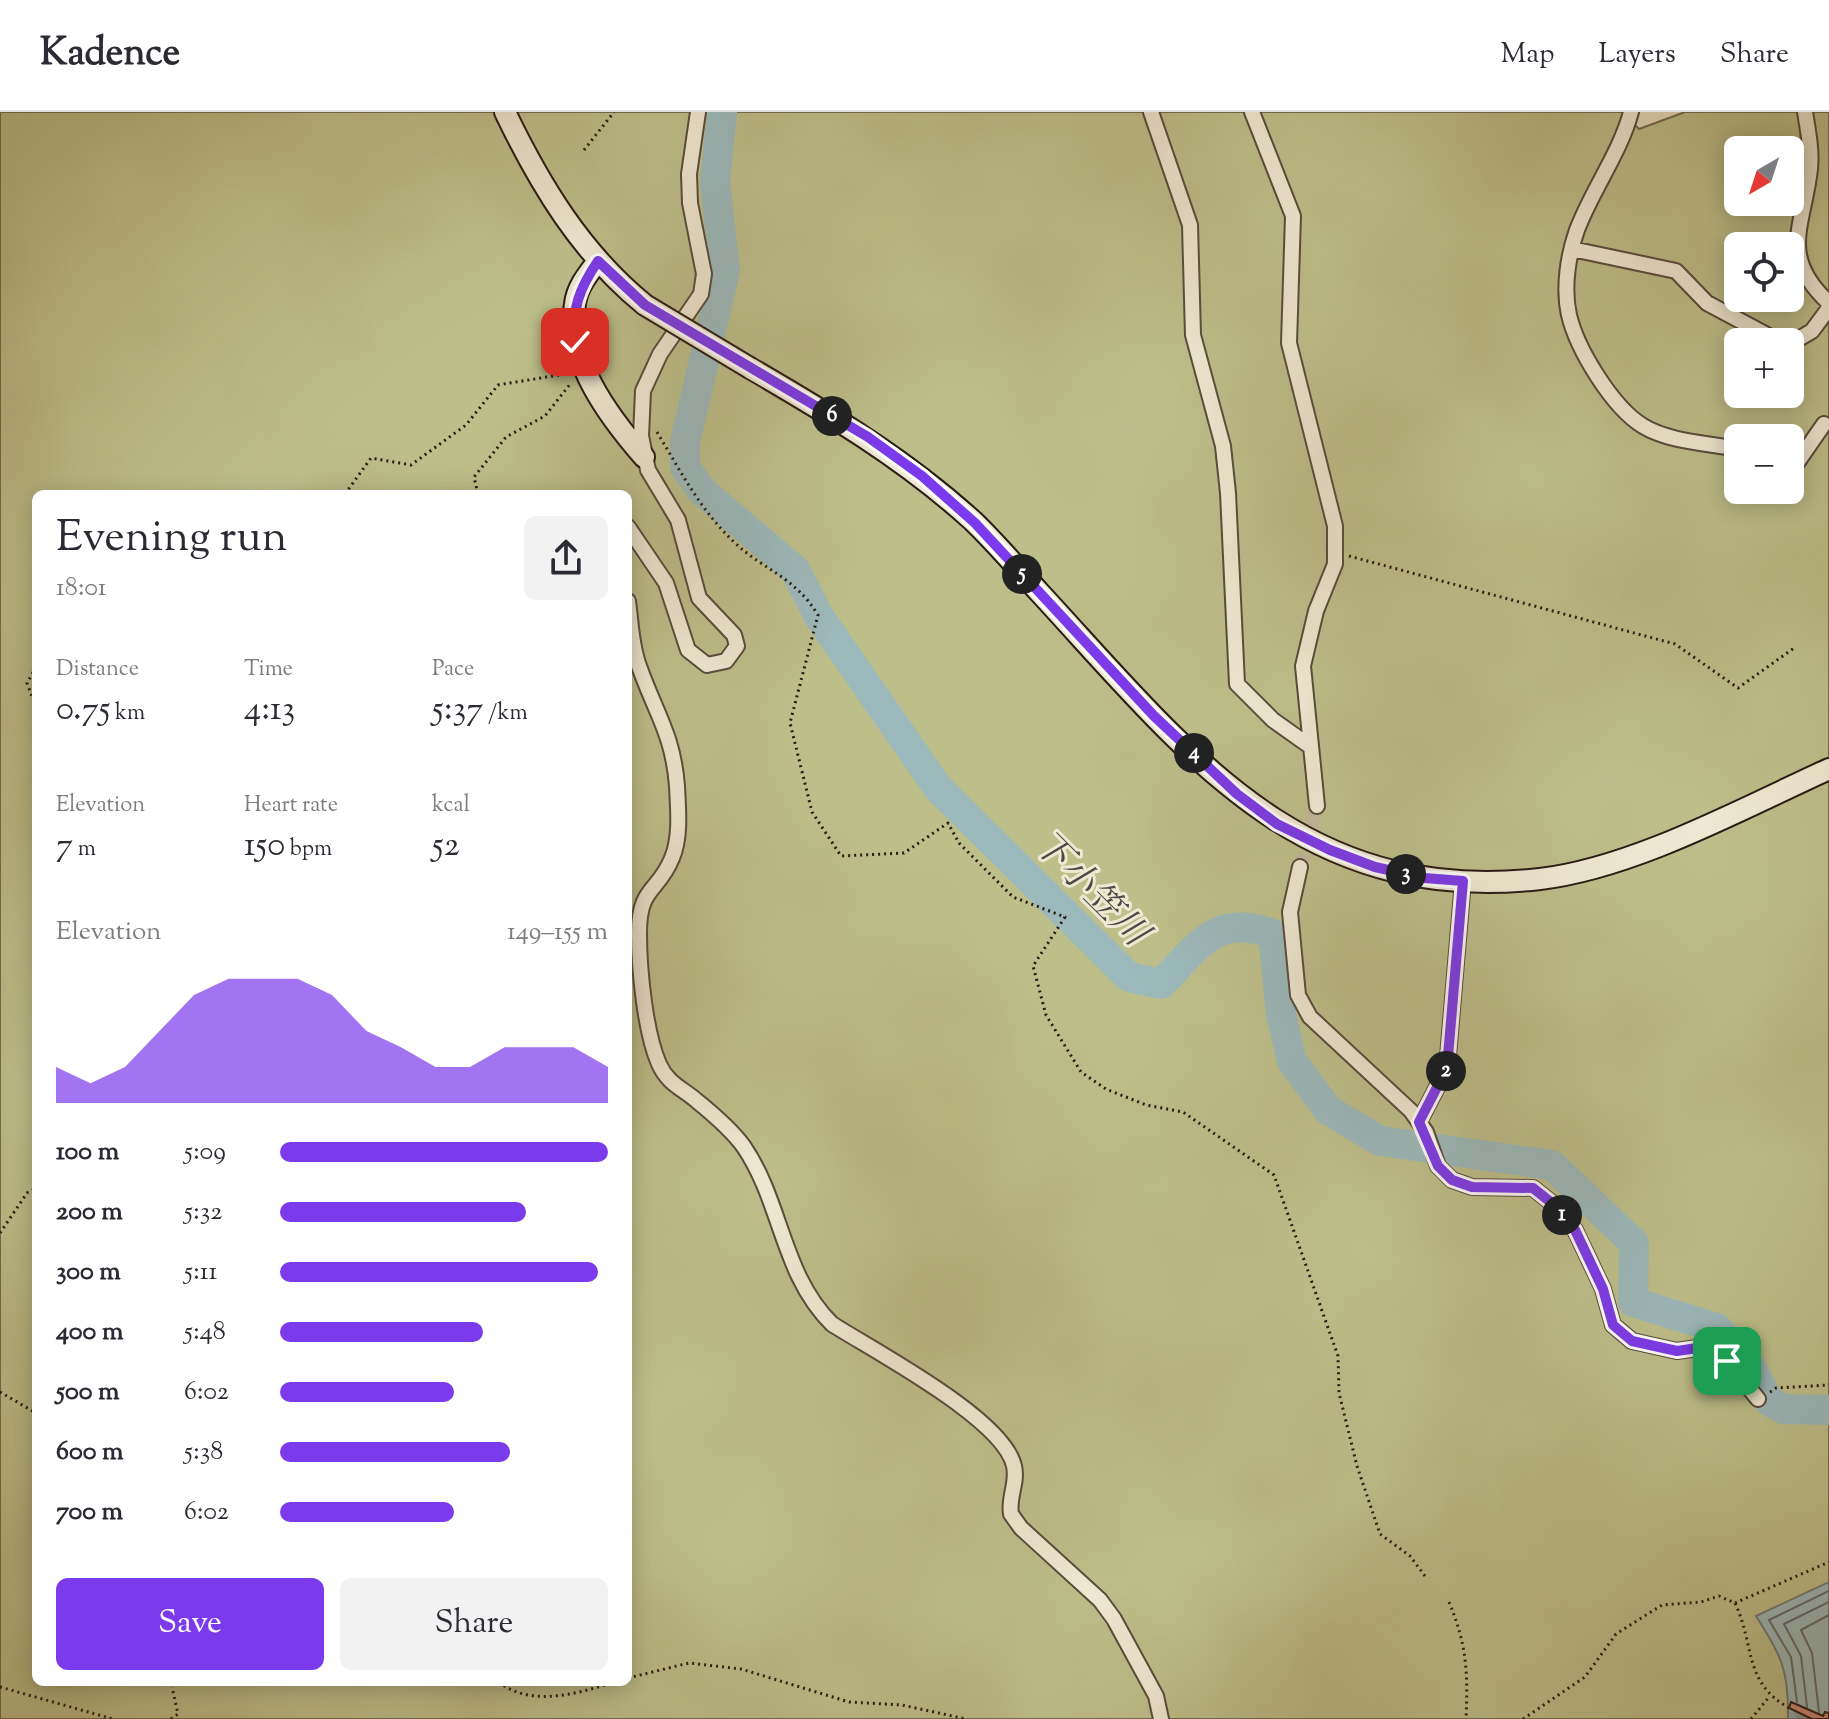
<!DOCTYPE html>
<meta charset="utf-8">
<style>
:root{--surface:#fff;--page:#f2f2f3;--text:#2b2b33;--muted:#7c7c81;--line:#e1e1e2;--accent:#7c3aed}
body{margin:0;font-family:"Sorts Mill Goudy","Noto Serif JP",serif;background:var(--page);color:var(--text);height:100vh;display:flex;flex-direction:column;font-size:30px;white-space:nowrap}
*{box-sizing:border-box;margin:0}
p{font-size:26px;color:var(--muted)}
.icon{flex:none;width:44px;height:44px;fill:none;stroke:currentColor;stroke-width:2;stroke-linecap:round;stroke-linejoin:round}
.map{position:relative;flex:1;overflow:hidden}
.side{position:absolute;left:32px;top:378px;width:600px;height:1196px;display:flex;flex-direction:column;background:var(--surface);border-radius:12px;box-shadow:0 4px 20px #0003}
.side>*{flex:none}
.needle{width:52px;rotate:219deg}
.controls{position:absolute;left:1724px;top:24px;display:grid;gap:16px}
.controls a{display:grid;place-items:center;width:80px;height:80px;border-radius:12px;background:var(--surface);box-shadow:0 4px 20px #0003;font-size:40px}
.pin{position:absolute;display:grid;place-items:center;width:68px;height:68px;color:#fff;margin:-34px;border-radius:16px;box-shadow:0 4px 12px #0006}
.km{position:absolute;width:40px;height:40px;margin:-20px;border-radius:50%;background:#222;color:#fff;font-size:22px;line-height:40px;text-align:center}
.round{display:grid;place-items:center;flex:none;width:84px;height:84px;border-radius:12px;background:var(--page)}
.head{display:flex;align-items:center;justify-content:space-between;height:136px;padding:0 24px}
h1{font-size:44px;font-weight:600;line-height:60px}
.metrics{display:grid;grid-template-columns:repeat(3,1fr);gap:12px;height:136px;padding:8px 24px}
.metrics div{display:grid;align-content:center}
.metrics b{font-size:34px;font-weight:600}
.metrics small{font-size:22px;font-weight:400}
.metrics p{font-size:22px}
.chart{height:224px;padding:16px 24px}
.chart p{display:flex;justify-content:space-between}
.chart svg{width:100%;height:144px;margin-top:8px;fill:var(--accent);opacity:.7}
.cta{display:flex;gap:16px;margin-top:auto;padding:16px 24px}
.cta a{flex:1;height:92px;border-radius:12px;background:var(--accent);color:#fff;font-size:32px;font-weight:600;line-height:92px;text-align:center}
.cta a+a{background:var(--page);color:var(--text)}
ul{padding:0 24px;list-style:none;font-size:26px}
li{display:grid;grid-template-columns:128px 96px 1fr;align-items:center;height:60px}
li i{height:20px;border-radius:10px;background:var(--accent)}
header{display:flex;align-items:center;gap:48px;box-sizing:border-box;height:112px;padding:0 40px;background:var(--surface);border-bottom:2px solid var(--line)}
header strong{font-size:38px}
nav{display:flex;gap:44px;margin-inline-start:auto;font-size:28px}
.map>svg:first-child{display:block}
.green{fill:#bdbf8b;stroke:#726d4f;stroke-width:2;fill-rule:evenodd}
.water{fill:#9cb9bb;stroke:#6e7a78;stroke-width:2}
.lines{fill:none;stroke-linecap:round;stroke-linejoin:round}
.shore{stroke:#626a67;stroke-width:2}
.river{stroke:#9cb9bb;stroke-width:30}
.building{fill:#cc887a;stroke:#281b13;stroke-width:2;filter:url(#shadow)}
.street-tunnel{stroke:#c1b69a;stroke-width:14;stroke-dasharray:14 7;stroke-linecap:butt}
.street-casing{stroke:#584c3d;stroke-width:18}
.secondary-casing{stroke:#281b13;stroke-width:24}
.path{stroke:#281b13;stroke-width:3;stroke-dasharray:2 4;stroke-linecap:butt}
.street{stroke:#efe9d3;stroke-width:14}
.secondary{stroke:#efe9d3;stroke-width:20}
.secondary-bridge-casing{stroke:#281b13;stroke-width:24;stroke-linecap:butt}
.secondary-bridge{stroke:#efe9d3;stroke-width:20}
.route-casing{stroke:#fff;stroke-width:16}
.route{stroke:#7c3aed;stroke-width:10}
.labels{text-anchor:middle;stroke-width:6;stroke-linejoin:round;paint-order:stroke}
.water-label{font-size:36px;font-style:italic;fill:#4b4a45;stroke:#efe9d3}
</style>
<header>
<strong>Kadence</strong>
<nav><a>Map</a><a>Layers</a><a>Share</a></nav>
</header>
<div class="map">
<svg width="1829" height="1607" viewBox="0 0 1829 1607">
<defs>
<filter id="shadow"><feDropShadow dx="5" dy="9" stdDeviation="4" flood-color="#0004"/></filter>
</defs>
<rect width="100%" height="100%" fill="#e7ddbc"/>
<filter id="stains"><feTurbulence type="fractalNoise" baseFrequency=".0025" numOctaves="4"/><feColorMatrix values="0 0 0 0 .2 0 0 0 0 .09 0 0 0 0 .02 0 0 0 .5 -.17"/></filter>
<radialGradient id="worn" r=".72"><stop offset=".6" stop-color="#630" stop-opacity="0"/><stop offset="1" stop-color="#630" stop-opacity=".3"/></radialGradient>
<!-- green -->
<path class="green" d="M0 0H1630L1629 7 1639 17 1685 0H1829V1607H0ZM1738 38H1790V90H1738ZM1738 134H1790V186H1738ZM1738 230H1790V282H1738ZM1738 326H1790V378H1738ZM36 382H628V1570H36Z"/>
<!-- water -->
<path class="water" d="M1829 1470V1607H1788C1789 1557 1781 1544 1756 1504Z"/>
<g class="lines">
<!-- shore -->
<path class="shore" d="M1797 1590 1791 1545 1769 1508 1829 1479
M1807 1595 1801 1544 1784 1512 1829 1490
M1819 1600 1812 1541 1801 1518 1829 1503"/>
<!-- river -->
<path class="river" d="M722 0 715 71 725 158 685 330V355L702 379 795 458 818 503 938 676 1129 865 1161 872C1199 834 1215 801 1273 822L1281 902 1292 949 1328 998 1380 1029 1552 1053 1634 1131 1633 1190 1717 1216 1751 1256 1769 1289 1783 1297 1829 1298"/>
</g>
<!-- building -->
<path class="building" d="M1791 1590 1823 1604 1825 1600 1829 1601V1607H1812L1789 1596Z"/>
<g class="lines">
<!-- street-tunnel -->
<path class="street-tunnel" d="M1300 755 1317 694"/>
<defs>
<path id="street" d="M1151 0 1190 113 1193 223 1223 334 1228 381 1237 572 1273 608 1311 635
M1252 0 1293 104 1289 231 1335 414V452L1316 499 1303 554 1317 694
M1631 0C1620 41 1592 78 1577 118 1568 143 1563 176 1569 203 1577 237 1612 295 1643 314 1669 330 1708 331 1738 337
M1805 0C1808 19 1812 38 1810 57 1804 113 1778 144 1829 191
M1572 137 1676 159 1707 191 1780 230
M1790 232 1812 219 1829 196
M1790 361 1824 312
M628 415 666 471 688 538 707 553 726 549 737 534 734 523 699 486 678 408 648 358 641 324 643 279 660 242 701 182 704 162 690 91 689 62 698 0
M628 489C631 510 631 533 639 554 655 600 673 622 677 674 678 697 681 725 672 746 658 781 639 774 639 821 639 857 645 920 659 952 668 972 682 976 697 989 713 1002 732 1018 744 1035 782 1091 782 1163 832 1212 874 1239 1004 1307 1014 1354 1018 1371 1008 1385 1011 1402L1021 1416 1100 1488 1114 1507 1156 1584 1161 1607
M1300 755 1290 800 1298 883 1310 905 1411 999 1426 1020 1438 1054 1452 1068 1472 1075 1533 1076 1553 1092 1575 1118 1603 1177 1613 1213 1632 1229 1677 1239 1704 1235 1727 1249 1758 1287
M1419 1010 1447 956 1463 769"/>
<path id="secondary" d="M505 0C540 73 581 141 645 193
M598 149C588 162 577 175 575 192 565 247 610 306 644 345
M750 256C829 302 905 347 973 409 996 431 1017 456 1039 480 1185 638 1299 794 1540 767 1634 756 1743 696 1829 657"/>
</defs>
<!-- street casing -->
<use href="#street" class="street-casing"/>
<!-- secondary casing -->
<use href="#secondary" class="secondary-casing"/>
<!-- path -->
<path class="path" d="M584 38 614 0
M657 320C681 360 701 399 735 431 765 459 794 464 818 503L790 611 812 700 841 744 904 741 948 711 959 731 1013 785 1065 805 1033 854 1046 903 1081 960 1106 977 1146 993 1183 1000 1274 1063 1338 1244 1339 1281 1357 1354 1380 1422 1410 1444 1425 1464
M345 382 371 346 411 353 466 313 498 273 565 262
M478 382 474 365 506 325 545 304 571 271
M1349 444 1675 532 1738 576 1794 536
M36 555 27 571 36 595
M0 1121 27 1081 36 1076
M0 1280 36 1301
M1770 1280 1776 1276 1829 1273
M1449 1490C1467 1533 1468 1561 1466 1607
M1735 1491 1829 1450
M628 1566 689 1551 741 1557 849 1590 902 1593 966 1607
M499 1570C531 1596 580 1581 614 1570
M0 1575 113 1607
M171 1607 178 1602 172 1575
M1523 1607 1585 1565 1616 1522 1662 1493 1701 1490 1719 1484 1735 1491C1755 1533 1743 1570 1789 1596
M1751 1607 1769 1585"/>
<!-- street -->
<use href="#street" class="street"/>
<!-- secondary -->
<use href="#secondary" class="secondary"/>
<defs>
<path id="secondary-bridge" d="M645 193 750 256"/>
</defs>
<!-- secondary-bridge casing -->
<use href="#secondary-bridge" class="secondary-bridge-casing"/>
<!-- secondary-bridge -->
<use href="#secondary-bridge" class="secondary-bridge"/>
</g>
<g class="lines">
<defs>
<path id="route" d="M575 230C572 196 579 177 598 149L645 193 868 325 922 364 975 411 1154 604 1237 682 1277 712 1330 738 1375 755 1424 766 1463 769 1447 956 1419 1010 1438 1054 1452 1068 1472 1075 1533 1076 1553 1092 1575 1118 1603 1177 1613 1213 1632 1229 1677 1239 1704 1235 1727 1249"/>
</defs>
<!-- route casing -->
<use href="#route" class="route-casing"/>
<!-- route -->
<use href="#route" class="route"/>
</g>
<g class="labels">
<!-- water labels -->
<g class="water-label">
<text transform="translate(1092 775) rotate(45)" y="13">下小笠川</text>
</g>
</g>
<rect width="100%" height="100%" filter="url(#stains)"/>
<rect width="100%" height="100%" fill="url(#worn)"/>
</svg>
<div class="controls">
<a><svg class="needle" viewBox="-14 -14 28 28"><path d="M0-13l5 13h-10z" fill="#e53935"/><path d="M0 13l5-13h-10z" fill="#7c7c81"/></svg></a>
<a><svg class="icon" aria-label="locate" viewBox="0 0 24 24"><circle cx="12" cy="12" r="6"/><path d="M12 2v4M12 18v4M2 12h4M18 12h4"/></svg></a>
<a>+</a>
<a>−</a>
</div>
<div class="pin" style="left:1727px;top:1249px;background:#1e9e55"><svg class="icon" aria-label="arrive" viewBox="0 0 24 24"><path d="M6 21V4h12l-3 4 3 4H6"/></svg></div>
<div class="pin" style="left:575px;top:230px;background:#d93025"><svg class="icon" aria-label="check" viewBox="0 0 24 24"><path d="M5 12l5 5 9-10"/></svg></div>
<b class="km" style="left:1562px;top:1103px">1</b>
<b class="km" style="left:1446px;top:959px">2</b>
<b class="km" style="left:1406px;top:762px">3</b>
<b class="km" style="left:1194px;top:641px">4</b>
<b class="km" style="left:1022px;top:462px">5</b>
<b class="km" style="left:832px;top:304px">6</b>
<section class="side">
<div class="head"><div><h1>Evening run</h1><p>18:01</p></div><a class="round"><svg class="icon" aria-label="share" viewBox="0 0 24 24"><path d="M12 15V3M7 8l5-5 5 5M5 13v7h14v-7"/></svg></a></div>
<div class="metrics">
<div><p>Distance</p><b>0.75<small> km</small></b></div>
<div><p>Time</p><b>4:13</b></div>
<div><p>Pace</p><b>5:37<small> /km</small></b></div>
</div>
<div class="metrics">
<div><p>Elevation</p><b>7<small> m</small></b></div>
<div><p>Heart rate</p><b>150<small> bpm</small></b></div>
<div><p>kcal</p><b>52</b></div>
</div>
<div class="chart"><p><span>Elevation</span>149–155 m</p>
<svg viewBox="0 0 160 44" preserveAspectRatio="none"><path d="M0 44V33L10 38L20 33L30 22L40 11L50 6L60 6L70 6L80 11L90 22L100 27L110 33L120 33L130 27L140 27L150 27L160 33V44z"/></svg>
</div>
<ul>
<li><b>100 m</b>5:09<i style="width:100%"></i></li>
<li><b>200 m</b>5:32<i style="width:75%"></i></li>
<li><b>300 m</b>5:11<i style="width:97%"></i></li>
<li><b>400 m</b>5:48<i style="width:62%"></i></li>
<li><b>500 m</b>6:02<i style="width:53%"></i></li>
<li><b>600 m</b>5:38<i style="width:70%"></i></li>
<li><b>700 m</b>6:02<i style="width:53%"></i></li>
</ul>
<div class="cta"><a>Save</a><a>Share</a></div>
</section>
</div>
